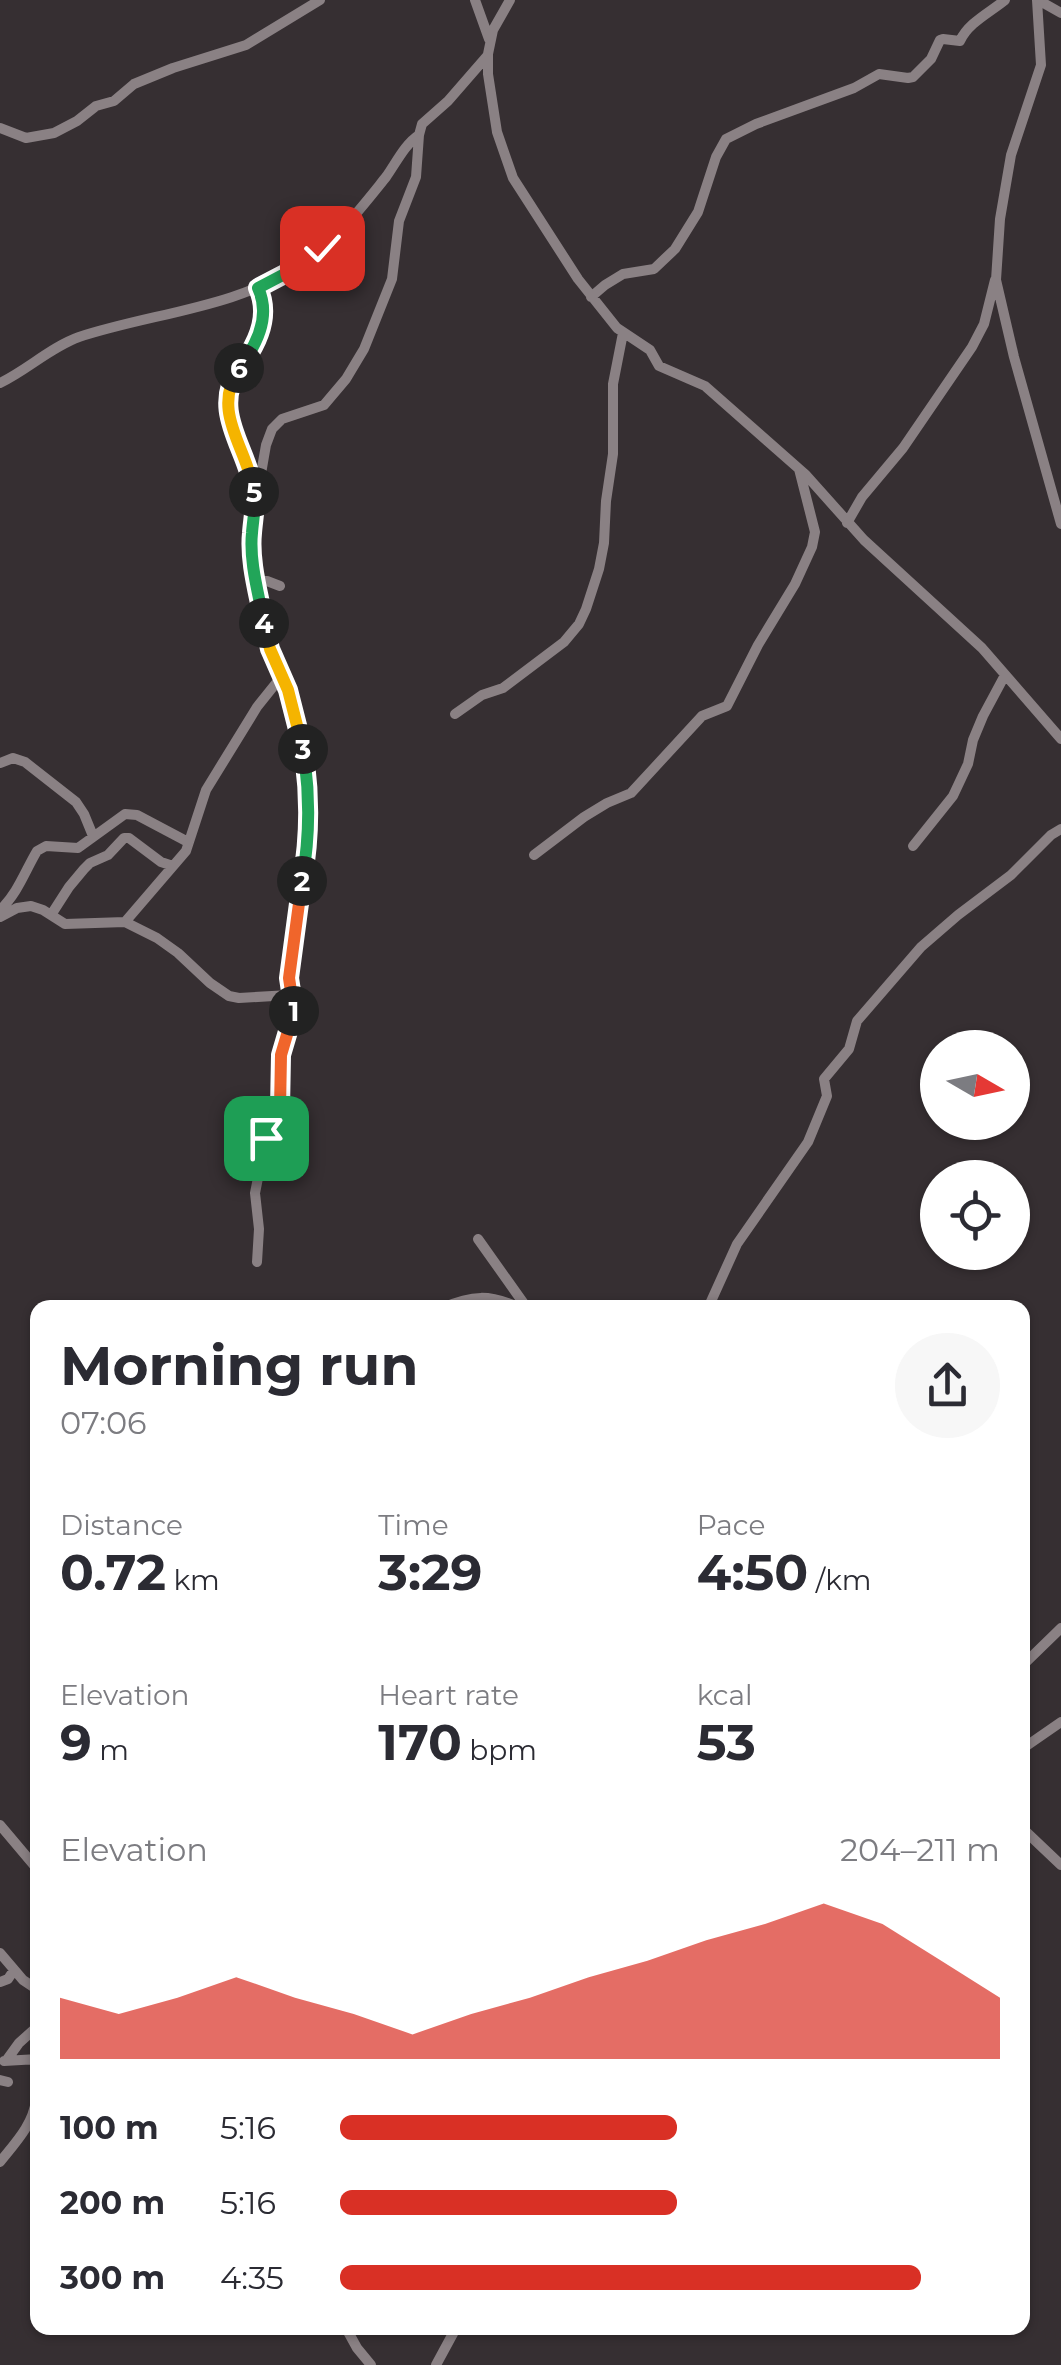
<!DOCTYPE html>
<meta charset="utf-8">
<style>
:root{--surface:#fff;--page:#f7f7f7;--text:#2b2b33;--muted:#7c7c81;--accent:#d93025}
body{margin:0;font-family:Montserrat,sans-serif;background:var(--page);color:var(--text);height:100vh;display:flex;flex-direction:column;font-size:38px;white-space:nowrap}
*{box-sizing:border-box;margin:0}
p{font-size:32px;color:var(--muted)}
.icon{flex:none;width:55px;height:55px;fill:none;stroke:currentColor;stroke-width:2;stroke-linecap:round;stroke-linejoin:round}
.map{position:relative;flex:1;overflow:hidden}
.panel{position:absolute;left:30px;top:1300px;width:1000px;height:1035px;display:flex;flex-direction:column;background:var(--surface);border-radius:20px;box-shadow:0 2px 8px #0004}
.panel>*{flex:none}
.needle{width:65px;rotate:99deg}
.controls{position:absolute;left:920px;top:1030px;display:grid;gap:20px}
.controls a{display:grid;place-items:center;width:110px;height:110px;border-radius:50%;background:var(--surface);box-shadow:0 2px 8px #0004;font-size:50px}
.pin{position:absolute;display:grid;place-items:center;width:85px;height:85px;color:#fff;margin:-42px;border-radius:20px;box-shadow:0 5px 15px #0006}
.km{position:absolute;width:50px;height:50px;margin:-25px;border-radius:50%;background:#222;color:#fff;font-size:28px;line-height:50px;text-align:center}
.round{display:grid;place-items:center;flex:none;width:105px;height:105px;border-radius:52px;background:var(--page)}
.overview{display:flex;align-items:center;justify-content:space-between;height:170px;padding:0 30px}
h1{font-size:55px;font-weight:700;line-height:75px}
.figures{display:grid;grid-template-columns:repeat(3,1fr);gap:15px;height:170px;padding:10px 30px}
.figures div{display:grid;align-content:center}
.figures b{font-size:50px;font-weight:700}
.figures small{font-size:28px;font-weight:400}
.figures p{font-size:28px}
.chart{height:280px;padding:20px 30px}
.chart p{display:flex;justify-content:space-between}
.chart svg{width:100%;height:180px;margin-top:10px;fill:var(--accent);opacity:.7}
ul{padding:0 30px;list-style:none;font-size:32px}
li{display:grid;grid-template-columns:160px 120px 1fr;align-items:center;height:75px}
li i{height:25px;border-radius:12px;background:var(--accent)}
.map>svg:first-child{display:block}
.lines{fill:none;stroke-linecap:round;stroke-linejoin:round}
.minor{stroke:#8a8184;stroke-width:10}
.split-1-casing{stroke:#fff;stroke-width:20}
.split-2-casing{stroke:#fff;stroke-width:20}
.split-3-casing{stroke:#fff;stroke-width:20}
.split-4-casing{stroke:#fff;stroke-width:20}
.split-5-casing{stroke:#fff;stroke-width:20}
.split-6-casing{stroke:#fff;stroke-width:20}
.split-7-casing{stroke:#fff;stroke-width:20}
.split-8-casing{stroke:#fff;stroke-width:20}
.split-1{stroke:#f0652b;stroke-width:12}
.split-2{stroke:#f0652b;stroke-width:12}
.split-3{stroke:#22a559;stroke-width:12}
.split-4{stroke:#f5b400;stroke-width:12}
.split-5{stroke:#22a559;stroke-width:12}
.split-6{stroke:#f5b400;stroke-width:12}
.split-7{stroke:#22a559;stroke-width:12}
.split-8{stroke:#f5b400;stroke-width:12}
</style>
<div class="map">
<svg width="1061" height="2365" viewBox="0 0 1061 2365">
<rect width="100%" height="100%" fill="#362f32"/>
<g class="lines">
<!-- minor -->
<path class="minor" d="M475 0 489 39
M510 0 493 30 488 54V74L497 132 513 178 578 279 617 328 650 350 659 366 705 386 806 475 864 540 982 648 1061 739
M1037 0 1041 65 1011 155 1000 219 996 280 1014 357 1061 524
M1038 0 1061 13
M0 128 26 138 54 133 77 121 96 106 114 101 134 84 173 68 246 45 320 0
M591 297 605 285 623 274 654 269 675 249 698 212 716 157 726 139 756 124 854 88 879 74 908 78 913 77 931 59 940 40 943 39 960 41C968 23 989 13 1005 0
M0 383C27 370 51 347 79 337 152 313 237 308 302 264 336 241 361 208 386 177 396 163 405 144 419 135L422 124 448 101 488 55
M258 491 266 445 272 429 282 419 324 405 346 379 364 349 392 279 399 221 416 177 419 135
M847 523 862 497 903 448 972 347 984 324 995 280
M257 581H267L280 586
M455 714 482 695 503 688 564 642 579 624 586 609 599 569 604 543 606 501 613 454V384L623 333
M0 763 13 758 25 762 76 802 84 814 93 836
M913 846 953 796 968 764 973 740 983 716 1005 675
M534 855 584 817 607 803 631 793 702 716 727 706 758 645 795 584 812 547 815 532 799 469
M0 910C18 893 25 871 37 851L46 846 78 848 125 814 137 815 188 842
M51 915 69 887 84 869 90 863 108 855 124 838H129L161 862 173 866
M0 917 17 908 31 906 43 910 65 924 125 922 157 938 178 953 210 983 229 996 239 998 290 995
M125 922 186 851 206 790 257 707 281 677
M478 1239 527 1308
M257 1262 259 1229 255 1193 266 1138 280 1109 281 1055 294 1010 289 988V971L308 836 307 770 292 701 270 649 266 632 255 566 252 533 255 501 252 480 234 438 227 404 230 387 236 372 256 346 260 334 264 301 258 288
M442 1308C472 1295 490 1294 520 1308
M708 1308 737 1244 808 1142 827 1096 824 1079 849 1049 857 1021 921 947 958 915 1011 875 1051 835 1061 829
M1022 1666 1061 1628
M1022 1749 1061 1722
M0 1825 38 1870
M1022 1828 1061 1865
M0 1953 23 1980 38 1990
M0 1982 8 1979 14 1970
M4 2061 38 2059
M6 2061 19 2043 38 2026
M0 2080 8 2082
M0 2162C15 2143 33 2125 36 2100 38 2086 36 2073 36 2059
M346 2328 357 2348 371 2365
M436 2365 456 2328"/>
</g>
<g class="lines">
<defs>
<path id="split-1" d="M266 1138 280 1109 281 1055 294 1011"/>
<path id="split-2" d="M294 1011 289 978 302 881"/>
<path id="split-3" d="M302 881C310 837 310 792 303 749"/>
<path id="split-4" d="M264 623 270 649 288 690 303 749"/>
<path id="split-5" d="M254 492C256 507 253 519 252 533 249 562 259 595 264 623"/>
<path id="split-6" d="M239 368C210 413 248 448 254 492"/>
<path id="split-7" d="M239 368C257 345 271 316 258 288L298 267"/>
<path id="split-8" d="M298 267 322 248"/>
</defs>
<!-- split-1 casing -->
<use href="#split-1" class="split-1-casing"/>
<!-- split-2 casing -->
<use href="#split-2" class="split-2-casing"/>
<!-- split-3 casing -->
<use href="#split-3" class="split-3-casing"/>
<!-- split-4 casing -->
<use href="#split-4" class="split-4-casing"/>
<!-- split-5 casing -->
<use href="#split-5" class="split-5-casing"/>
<!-- split-6 casing -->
<use href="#split-6" class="split-6-casing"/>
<!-- split-7 casing -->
<use href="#split-7" class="split-7-casing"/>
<!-- split-8 casing -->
<use href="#split-8" class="split-8-casing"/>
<!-- split-1 -->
<use href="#split-1" class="split-1"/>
<!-- split-2 -->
<use href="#split-2" class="split-2"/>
<!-- split-3 -->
<use href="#split-3" class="split-3"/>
<!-- split-4 -->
<use href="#split-4" class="split-4"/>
<!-- split-5 -->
<use href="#split-5" class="split-5"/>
<!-- split-6 -->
<use href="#split-6" class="split-6"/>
<!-- split-7 -->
<use href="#split-7" class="split-7"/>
<!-- split-8 -->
<use href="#split-8" class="split-8"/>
</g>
</svg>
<div class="controls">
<a><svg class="needle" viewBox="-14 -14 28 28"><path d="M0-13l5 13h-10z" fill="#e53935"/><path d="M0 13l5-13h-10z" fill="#7c7c81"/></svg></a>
<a><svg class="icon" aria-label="locate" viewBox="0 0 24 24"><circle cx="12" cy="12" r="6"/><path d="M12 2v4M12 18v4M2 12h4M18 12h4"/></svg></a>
</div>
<div class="pin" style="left:266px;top:1138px;background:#1e9e55"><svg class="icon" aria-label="arrive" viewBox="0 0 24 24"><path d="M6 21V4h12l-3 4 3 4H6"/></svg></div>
<div class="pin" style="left:322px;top:248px;background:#d93025"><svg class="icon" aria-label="check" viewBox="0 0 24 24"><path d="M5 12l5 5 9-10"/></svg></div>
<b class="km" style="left:294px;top:1011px">1</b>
<b class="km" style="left:302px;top:881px">2</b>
<b class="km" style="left:303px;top:749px">3</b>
<b class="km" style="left:264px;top:623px">4</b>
<b class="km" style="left:254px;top:492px">5</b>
<b class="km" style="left:239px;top:368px">6</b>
<section class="panel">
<div class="overview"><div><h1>Morning run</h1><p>07:06</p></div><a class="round"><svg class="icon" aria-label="share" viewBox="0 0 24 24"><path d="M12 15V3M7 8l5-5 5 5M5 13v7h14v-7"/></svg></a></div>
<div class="figures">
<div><p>Distance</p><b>0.72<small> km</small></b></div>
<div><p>Time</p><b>3:29</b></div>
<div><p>Pace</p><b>4:50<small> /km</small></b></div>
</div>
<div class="figures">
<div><p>Elevation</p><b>9<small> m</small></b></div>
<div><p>Heart rate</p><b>170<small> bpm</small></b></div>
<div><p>kcal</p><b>53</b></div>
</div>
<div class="chart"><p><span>Elevation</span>204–211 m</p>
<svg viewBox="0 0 160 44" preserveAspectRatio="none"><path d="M0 44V29L10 33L20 29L30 24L40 29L50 33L60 38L70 33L80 29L90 24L100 20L110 15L120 11L130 6L140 11L150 20L160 29V44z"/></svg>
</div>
<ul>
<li><b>100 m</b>5:16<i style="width:51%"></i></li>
<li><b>200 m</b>5:16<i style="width:51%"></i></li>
<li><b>300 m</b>4:35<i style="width:88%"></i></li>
</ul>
</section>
</div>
